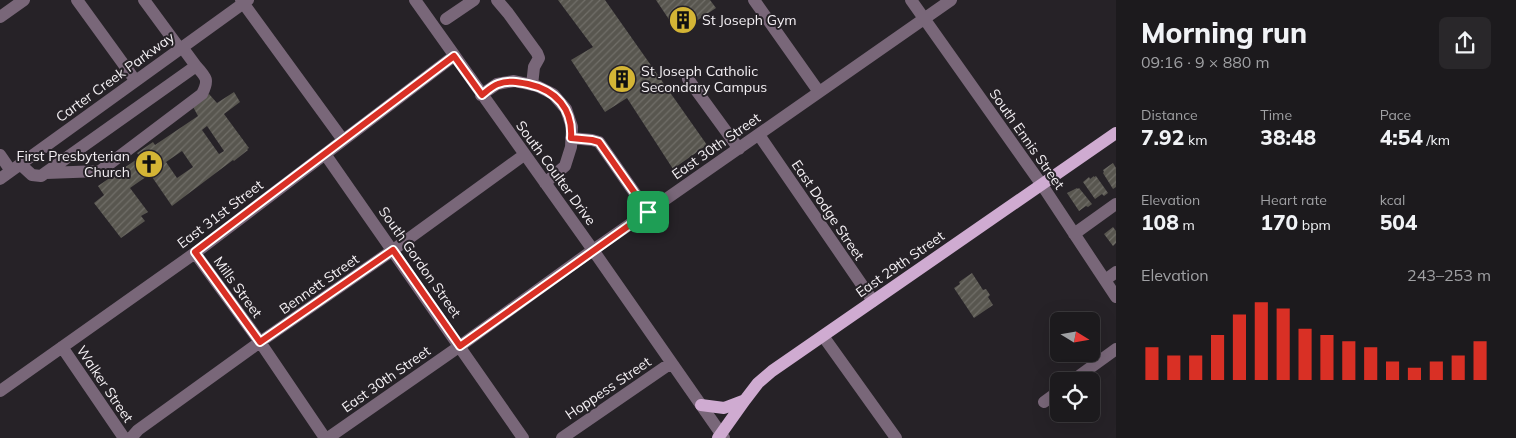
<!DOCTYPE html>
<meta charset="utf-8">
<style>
:root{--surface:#1c1a1d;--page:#29272a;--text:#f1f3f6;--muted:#a0a1a4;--line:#3a383b;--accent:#d93025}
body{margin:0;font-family:Mulish,sans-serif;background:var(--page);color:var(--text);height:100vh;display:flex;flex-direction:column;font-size:19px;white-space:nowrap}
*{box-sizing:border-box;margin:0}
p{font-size:16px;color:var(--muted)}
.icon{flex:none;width:28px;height:28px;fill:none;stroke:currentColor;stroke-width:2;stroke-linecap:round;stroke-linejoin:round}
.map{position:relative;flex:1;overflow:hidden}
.side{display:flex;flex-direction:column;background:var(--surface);width:400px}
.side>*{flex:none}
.needle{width:32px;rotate:101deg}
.fabs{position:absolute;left:1050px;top:312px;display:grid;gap:10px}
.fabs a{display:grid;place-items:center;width:50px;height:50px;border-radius:8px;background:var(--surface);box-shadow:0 5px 20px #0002,0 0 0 1px var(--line);font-size:25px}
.pin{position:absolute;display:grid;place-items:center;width:42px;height:42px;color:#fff;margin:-21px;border-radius:10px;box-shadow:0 2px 8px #0006}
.round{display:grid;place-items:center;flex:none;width:52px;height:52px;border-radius:8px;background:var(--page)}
.head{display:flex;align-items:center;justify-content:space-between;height:85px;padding:0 25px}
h1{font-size:28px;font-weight:800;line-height:38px}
.metrics{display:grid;grid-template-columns:repeat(3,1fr);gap:8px;height:85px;padding:5px 25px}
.metrics div{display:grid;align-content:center}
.metrics b{font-size:21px;font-weight:800}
.metrics small{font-size:14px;font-weight:400}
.metrics p{font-size:14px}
.chart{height:140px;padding:10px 25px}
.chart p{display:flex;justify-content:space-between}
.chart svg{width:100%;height:90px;margin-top:5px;stroke:var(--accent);stroke-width:6}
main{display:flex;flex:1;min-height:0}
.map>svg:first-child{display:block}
.building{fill:url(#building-hatch);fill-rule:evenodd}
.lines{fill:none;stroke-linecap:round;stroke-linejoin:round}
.minor{stroke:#796779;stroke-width:12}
.major{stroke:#cfabd1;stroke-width:12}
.route-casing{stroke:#fff;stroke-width:10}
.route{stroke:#d93025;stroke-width:6}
.labels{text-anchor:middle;stroke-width:4;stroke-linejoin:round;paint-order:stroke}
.poi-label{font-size:14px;fill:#f4f0f4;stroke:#262227;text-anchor:start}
.street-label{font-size:14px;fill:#f4f0f4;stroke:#262227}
</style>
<main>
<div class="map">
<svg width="1116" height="438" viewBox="0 0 1116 438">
<defs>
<pattern id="building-hatch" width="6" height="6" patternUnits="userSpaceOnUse" patternTransform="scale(1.25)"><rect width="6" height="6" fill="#58564f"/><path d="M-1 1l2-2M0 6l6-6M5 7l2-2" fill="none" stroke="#716f69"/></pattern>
</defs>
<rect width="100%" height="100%" fill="#262227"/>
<!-- building -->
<path class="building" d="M558 0H605L707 145 673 169 627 98 605 112 571 60 593 47Z
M656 0H710L716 8 678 33Z
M234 92 240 102 224 114 249 148 247 149 248 150 234 161 233 160 172 206 150 174 130 188 148 212 141 216 145 221 121 238 94 203 104 195 98 186 140 157 137 153 153 142 155 145 198 116 192 105 209 94 217 103ZM207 126 224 151 219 154 202 130ZM182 151 193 167 177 178 166 162Z
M1113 163 1116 168V187L1113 189 1103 173 1104 172 1103 170Z
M1094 176V177L1096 176 1108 193 1104 196 1102 194 1095 199 1083 182 1089 177 1090 179Z
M1077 188 1078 189 1079 188 1092 204 1088 207 1086 206 1079 211 1067 193Z
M1113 227 1116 231V243L1113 246 1104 234Z
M972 273 983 290 986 289 990 295 988 297 993 305 974 318 954 288 960 284 959 282Z"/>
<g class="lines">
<!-- minor -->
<path class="minor" d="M77 0 135 80
M144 0 180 49
M241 0 343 140
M415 0 593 250 724 438
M497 0 508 13 537 53 539 58 534 67 532 85
M754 0 819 92
M911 0 1042 185 1116 297
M0 17 24 0
M446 19 474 0
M688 79 739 149
M481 95 497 84 514 81 537 86 553 94 566 109 572 127 571 147 565 166 545 183
M759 135 873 301
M571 138 592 140 599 142 648 212
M325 154 523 438
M0 155 11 171
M20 164 32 175 41 176 196 66 182 47
M46 173 100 171 202 94C209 80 207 78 196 66
M0 179 248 0
M1074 234 1116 204
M195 253 260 342 325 438
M1105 280 1116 272
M823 336 896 438
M62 347 124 438
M1072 381 1116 349
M0 391 195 253 454 56
M1044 402 1059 391
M131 438 138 430 260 342 393 250 524 155
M328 438 460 346 593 250 951 0
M562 438 671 363"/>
<!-- major -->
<path class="major" d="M701 405 724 408 745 400
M718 438 745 400 758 383 772 371 1116 133"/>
</g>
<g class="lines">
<defs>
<path id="route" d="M454 56 482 95C487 91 492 86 498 84 508 80 518 82 528 84 556 90 573 109 571 138L592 140 599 142 648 212 460 346 393 250 260 342 195 252Z"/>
</defs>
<!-- route casing -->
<use href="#route" class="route-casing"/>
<!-- route -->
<use href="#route" class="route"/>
</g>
<!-- icons -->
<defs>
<symbol id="building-disc" viewBox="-11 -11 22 22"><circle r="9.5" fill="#d4b535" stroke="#262227"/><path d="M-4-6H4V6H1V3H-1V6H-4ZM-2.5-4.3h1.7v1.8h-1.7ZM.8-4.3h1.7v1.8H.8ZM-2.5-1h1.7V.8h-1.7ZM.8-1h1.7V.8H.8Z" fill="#111"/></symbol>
<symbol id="church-disc" viewBox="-11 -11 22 22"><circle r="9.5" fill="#d4b535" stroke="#262227"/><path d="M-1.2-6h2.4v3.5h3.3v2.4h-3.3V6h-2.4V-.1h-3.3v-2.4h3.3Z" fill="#111"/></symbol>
</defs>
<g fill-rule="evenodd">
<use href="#building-disc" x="667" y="4" width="32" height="32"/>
<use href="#building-disc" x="606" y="63" width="32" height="32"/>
<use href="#church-disc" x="133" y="148" width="32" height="32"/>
</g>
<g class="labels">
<!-- poi labels -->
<g class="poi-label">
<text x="702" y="25">St Joseph Gym</text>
<text x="641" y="76">St Joseph Catholic<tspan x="641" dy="16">Secondary Campus</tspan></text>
<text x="130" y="161" text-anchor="end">First Presbyterian<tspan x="130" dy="16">Church</tspan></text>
</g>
<!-- street labels -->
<g class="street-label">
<text transform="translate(115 77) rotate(-36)" y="5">Carter Creek Parkway</text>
<text transform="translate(1027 139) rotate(55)" y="5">South Ennis Street</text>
<text transform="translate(716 146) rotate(-35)" y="5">East 30th Street</text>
<text transform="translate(556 173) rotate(54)" y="5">South Coulter Drive</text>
<text transform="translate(828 210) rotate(56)" y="5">East Dodge Street</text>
<text transform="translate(220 214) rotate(-37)" y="5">East 31st Street</text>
<text transform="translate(420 262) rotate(55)" y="5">South Gordon Street</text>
<text transform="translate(900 264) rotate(-35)" y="5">East 29th Street</text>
<text transform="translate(319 284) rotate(-35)" y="5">Bennett Street</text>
<text transform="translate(238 287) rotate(54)" y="5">Mills Street</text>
<text transform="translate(386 379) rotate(-35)" y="5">East 30th Street</text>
<text transform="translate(105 384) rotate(56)" y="5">Walker Street</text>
<text transform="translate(608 388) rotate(-34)" y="5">Hoppess Street</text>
</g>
</g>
</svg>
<div class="fabs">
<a><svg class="needle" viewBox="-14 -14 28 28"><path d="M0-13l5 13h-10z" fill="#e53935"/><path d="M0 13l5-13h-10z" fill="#a0a1a4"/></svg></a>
<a><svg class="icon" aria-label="locate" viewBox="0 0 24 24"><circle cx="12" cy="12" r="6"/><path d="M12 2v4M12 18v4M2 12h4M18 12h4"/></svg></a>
</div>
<div class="pin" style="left:648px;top:212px;background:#1e9e55"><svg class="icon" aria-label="arrive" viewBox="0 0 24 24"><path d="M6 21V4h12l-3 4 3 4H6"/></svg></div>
</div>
<section class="side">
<div class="head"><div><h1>Morning run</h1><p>09:16 · 9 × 880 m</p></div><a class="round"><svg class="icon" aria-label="share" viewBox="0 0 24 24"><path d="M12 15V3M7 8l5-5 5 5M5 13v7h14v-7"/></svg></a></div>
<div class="metrics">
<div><p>Distance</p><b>7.92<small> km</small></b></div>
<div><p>Time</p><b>38:48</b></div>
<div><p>Pace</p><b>4:54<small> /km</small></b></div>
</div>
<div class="metrics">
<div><p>Elevation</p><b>108<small> m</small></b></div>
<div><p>Heart rate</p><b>170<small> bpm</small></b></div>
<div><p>kcal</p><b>504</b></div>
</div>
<div class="chart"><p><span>Elevation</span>243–253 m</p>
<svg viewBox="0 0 160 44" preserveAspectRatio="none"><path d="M5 44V28M15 44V32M25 44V32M35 44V22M45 44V12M55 44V6M65 44V9M75 44V19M85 44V22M95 44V25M105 44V28M115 44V35M125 44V38M135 44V35M145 44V32M155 44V25"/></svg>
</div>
</section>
</main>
